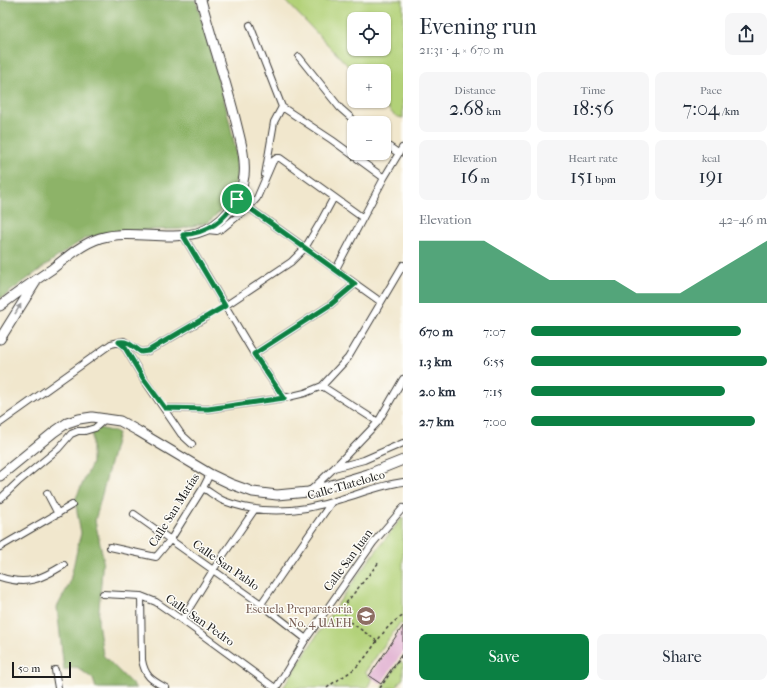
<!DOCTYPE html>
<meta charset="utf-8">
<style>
:root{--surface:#fff;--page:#f6f6f7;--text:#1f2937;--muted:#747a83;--accent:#0b8043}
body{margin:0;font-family:"IM FELL French Canon",serif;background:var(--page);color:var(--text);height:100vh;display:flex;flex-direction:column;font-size:15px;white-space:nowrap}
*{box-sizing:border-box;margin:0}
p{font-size:13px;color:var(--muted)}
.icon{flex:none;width:22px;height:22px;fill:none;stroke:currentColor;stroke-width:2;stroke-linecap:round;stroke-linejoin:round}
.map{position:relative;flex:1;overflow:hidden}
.sheet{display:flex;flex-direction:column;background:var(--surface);width:380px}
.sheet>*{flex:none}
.buttons{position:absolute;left:347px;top:12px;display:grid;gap:8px}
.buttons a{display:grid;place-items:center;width:44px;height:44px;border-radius:8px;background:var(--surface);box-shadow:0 1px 3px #0004;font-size:20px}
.scale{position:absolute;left:12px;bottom:10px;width:59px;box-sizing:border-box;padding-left:4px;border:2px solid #1c1c1c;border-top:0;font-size:11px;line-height:14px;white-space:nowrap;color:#1c1c1c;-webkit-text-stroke:3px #fdfcf7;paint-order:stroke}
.pin{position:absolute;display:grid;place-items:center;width:34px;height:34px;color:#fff;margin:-17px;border:2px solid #fff;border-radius:50%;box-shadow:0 1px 4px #0007}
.round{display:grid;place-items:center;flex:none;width:42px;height:42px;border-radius:8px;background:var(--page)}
.head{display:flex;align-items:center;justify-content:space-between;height:68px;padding:0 16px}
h1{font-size:22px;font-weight:600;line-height:30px}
.metrics{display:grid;grid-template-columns:repeat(3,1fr);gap:6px;height:68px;padding:4px 16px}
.metrics div{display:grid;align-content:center;border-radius:8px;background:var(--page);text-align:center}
.metrics b{font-size:20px;font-weight:600}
.metrics small{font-size:11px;font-weight:400}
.metrics p{font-size:11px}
.chart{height:112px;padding:8px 16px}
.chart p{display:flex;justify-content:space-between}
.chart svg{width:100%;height:72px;margin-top:4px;fill:var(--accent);opacity:.7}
.button{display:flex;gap:8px;margin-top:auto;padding:8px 16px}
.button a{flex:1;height:46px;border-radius:8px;background:var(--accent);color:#fff;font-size:16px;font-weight:600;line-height:46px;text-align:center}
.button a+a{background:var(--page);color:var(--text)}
ul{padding:0 16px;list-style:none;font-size:13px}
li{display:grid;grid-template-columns:64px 48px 1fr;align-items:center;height:30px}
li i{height:10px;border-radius:5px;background:var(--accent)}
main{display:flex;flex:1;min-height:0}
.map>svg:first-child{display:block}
.green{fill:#b2d178;stroke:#67764a;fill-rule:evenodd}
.forest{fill:#8db368;stroke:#546842}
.building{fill:#e1b1d1}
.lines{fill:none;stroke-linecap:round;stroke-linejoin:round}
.pedestrian-casing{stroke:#3c3a37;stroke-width:6}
.minor-casing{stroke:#3c3a37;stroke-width:8}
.secondary-casing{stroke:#3c3a37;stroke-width:11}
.path{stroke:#3c3a37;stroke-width:1.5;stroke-dasharray:3 3;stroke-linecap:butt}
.pedestrian{stroke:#fff;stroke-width:4.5}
.minor{stroke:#fff;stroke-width:6}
.secondary{stroke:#fff;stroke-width:9}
.oneway{fill:#999}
.route-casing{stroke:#fff;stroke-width:8}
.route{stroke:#0b8043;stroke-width:5}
.labels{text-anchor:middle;stroke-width:3;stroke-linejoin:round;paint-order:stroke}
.street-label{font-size:12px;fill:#1c1c1c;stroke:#fdfcf7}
.education-label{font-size:12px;fill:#785e54;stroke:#fdfcf7;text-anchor:end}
</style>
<main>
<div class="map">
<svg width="403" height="688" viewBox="0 0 403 688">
<rect width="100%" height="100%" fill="#fdfcf7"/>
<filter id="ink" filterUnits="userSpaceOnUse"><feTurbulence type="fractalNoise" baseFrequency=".025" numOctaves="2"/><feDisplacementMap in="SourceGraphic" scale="8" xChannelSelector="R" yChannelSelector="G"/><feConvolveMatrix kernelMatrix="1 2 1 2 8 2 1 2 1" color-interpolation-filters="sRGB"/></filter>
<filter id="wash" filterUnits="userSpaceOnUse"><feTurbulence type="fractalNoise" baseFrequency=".012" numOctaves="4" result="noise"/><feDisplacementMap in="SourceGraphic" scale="16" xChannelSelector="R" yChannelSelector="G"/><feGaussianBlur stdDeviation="0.9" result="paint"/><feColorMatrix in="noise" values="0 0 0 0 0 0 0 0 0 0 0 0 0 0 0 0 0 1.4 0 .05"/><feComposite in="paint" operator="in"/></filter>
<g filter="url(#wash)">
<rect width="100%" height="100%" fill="#f1e7cd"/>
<!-- green -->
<path class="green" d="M285 0H403V118L395 116 381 101H384V71H354V72ZM354 19H384V49H354Z
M403 517V625L400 623 365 672 372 679 367 688H283C320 629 359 570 403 517Z
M400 661 403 663V678L396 688H382Z"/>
<!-- forest -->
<path class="forest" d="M0 0H196L227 111 236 151 237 178 224 207 209 222 181 229 118 231 86 238 67 250 0 299Z
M92 426 118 433 95 521 103 557 98 622 103 655 136 688H96L93 679 77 667 64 670 57 607 69 585 81 533 75 500 92 463Z"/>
<g id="blocks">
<!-- building -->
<path class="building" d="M403 626V652L381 684 369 676Z"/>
</g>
</g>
<g filter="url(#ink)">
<use href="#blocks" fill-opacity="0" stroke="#3c3a37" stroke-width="1"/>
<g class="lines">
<defs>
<path id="pedestrian" d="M205 318 225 306"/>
<path id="minor" d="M250 25 282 107
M299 57 340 108 357 123
M282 107 332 140 384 178
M384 143 398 153
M265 175 274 122 282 107
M237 199 381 302
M207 230 217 231 223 228 249 207 257 198 273 161 277 158H280L363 218
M183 235 254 354 284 398
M336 269 384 178 402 148 403 149
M225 306 291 262 305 248 321 221 334 197
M119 342 124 346 143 378 181 434 192 444
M254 354 330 305 355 284
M322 386 378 422
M165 408 208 409 284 398 305 393 322 386 348 358 403 265
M0 423 111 344 124 341 141 352 148 351 205 318
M334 468 364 460 403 443
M203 488C210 492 217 498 224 501 263 516 303 512 341 499 362 493 381 485 403 482
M310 491 334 468 378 422 403 379
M47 493 58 514
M0 499 18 482 58 449 71 434 78 431H85L95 428 106 418
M134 514 261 604 306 639
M0 547 72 505
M110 547 156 557 171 539 203 488 210 474
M0 577C27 586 41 579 64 565
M103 594 141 596 156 602 182 620 275 688
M141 596 142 660C145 677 152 680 166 688
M261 604 331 503
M182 620 213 570 255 509
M55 670 58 688
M276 688 306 639 373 543 403 508"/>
<path id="secondary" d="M0 306C17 293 34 281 52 269 67 257 82 244 100 238 131 229 165 241 197 233 222 226 241 202 244 176 246 158 240 139 236 122 226 81 212 41 201 0
M0 339 35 283
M0 476 54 432 67 423 79 419 92 417 120 421 138 431 210 474 231 484 253 492 277 495 308 492 368 474 403 460"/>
</defs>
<!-- pedestrian casing -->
<use href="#pedestrian" class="pedestrian-casing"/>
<!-- minor casing -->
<use href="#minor" class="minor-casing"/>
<!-- secondary casing -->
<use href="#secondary" class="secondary-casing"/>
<!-- path -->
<path class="path" d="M377 641 349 621 344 612 346 603 380 561
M327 688C336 680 346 676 355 668 372 654 382 626 403 616
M380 688 403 654"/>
<!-- pedestrian -->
<use href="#pedestrian" class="pedestrian"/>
<!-- minor -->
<use href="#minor" class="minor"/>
<!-- secondary -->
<use href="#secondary" class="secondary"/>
</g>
<!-- one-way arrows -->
<defs><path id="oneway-solid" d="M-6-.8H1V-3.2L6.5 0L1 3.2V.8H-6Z"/></defs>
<use class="oneway" href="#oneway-solid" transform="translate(18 309) rotate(-59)"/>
</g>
<g class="lines" filter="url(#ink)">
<defs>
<path id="route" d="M237 199 355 284 330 305 254 354 284 398 208 409 165 408 143 378 124 346 119 342C128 340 133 347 141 352L148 351 225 306 183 235C209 232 223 222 237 199Z"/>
</defs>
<!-- route casing -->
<use href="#route" class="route-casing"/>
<!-- route -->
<use href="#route" class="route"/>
</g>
<!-- icons -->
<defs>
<symbol id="school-disc" viewBox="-11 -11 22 22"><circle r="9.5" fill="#8d6e63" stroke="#fdfcf7"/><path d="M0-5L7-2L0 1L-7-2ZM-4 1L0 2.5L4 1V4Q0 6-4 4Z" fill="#fff"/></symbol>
</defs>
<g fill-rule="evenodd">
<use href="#school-disc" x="355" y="605" width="22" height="22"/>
</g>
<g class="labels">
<!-- street labels -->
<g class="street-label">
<text transform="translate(346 485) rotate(-16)" y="4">Calle Tlatelolco</text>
<text transform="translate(174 510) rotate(-58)" y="4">Calle San Matías</text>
<text transform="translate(348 560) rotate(-54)" y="4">Calle San Juan</text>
<text transform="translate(226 565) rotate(35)" y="4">Calle San Pablo</text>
<text transform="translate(200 620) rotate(35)" y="4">Calle San Pedro</text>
</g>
<!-- education labels -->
<g class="education-label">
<text x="352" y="613">Escuela Preparatoria<tspan x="352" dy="14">No. 4 UAEH</tspan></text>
</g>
</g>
</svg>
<div class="buttons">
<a><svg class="icon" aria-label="locate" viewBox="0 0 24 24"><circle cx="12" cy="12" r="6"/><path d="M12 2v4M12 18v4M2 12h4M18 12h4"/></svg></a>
<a>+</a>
<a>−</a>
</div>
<div class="scale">50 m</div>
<div class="pin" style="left:237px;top:199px;background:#1e9e55"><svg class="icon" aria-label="arrive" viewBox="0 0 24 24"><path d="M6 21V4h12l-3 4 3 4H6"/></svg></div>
</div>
<section class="sheet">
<div class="head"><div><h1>Evening run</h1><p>21:31 · 4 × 670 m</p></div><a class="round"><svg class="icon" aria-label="share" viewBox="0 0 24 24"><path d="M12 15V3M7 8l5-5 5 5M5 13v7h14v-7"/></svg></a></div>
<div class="metrics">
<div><p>Distance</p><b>2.68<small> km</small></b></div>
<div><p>Time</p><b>18:56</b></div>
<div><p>Pace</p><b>7:04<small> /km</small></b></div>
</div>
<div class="metrics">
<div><p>Elevation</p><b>16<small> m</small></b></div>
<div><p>Heart rate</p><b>151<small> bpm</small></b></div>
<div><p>kcal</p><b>191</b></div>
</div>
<div class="chart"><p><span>Elevation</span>42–46 m</p>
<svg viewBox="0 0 160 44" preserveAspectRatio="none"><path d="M0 44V6L10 6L20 6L30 6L40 14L50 22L60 30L70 30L80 30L90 30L100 38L110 38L120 38L130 30L140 22L150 14L160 6V44z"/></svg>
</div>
<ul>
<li><b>670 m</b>7:07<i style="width:89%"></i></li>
<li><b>1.3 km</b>6:55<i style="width:100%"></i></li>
<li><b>2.0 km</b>7:15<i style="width:82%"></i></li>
<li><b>2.7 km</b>7:00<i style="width:95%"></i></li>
</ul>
<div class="button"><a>Save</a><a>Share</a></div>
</section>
</main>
